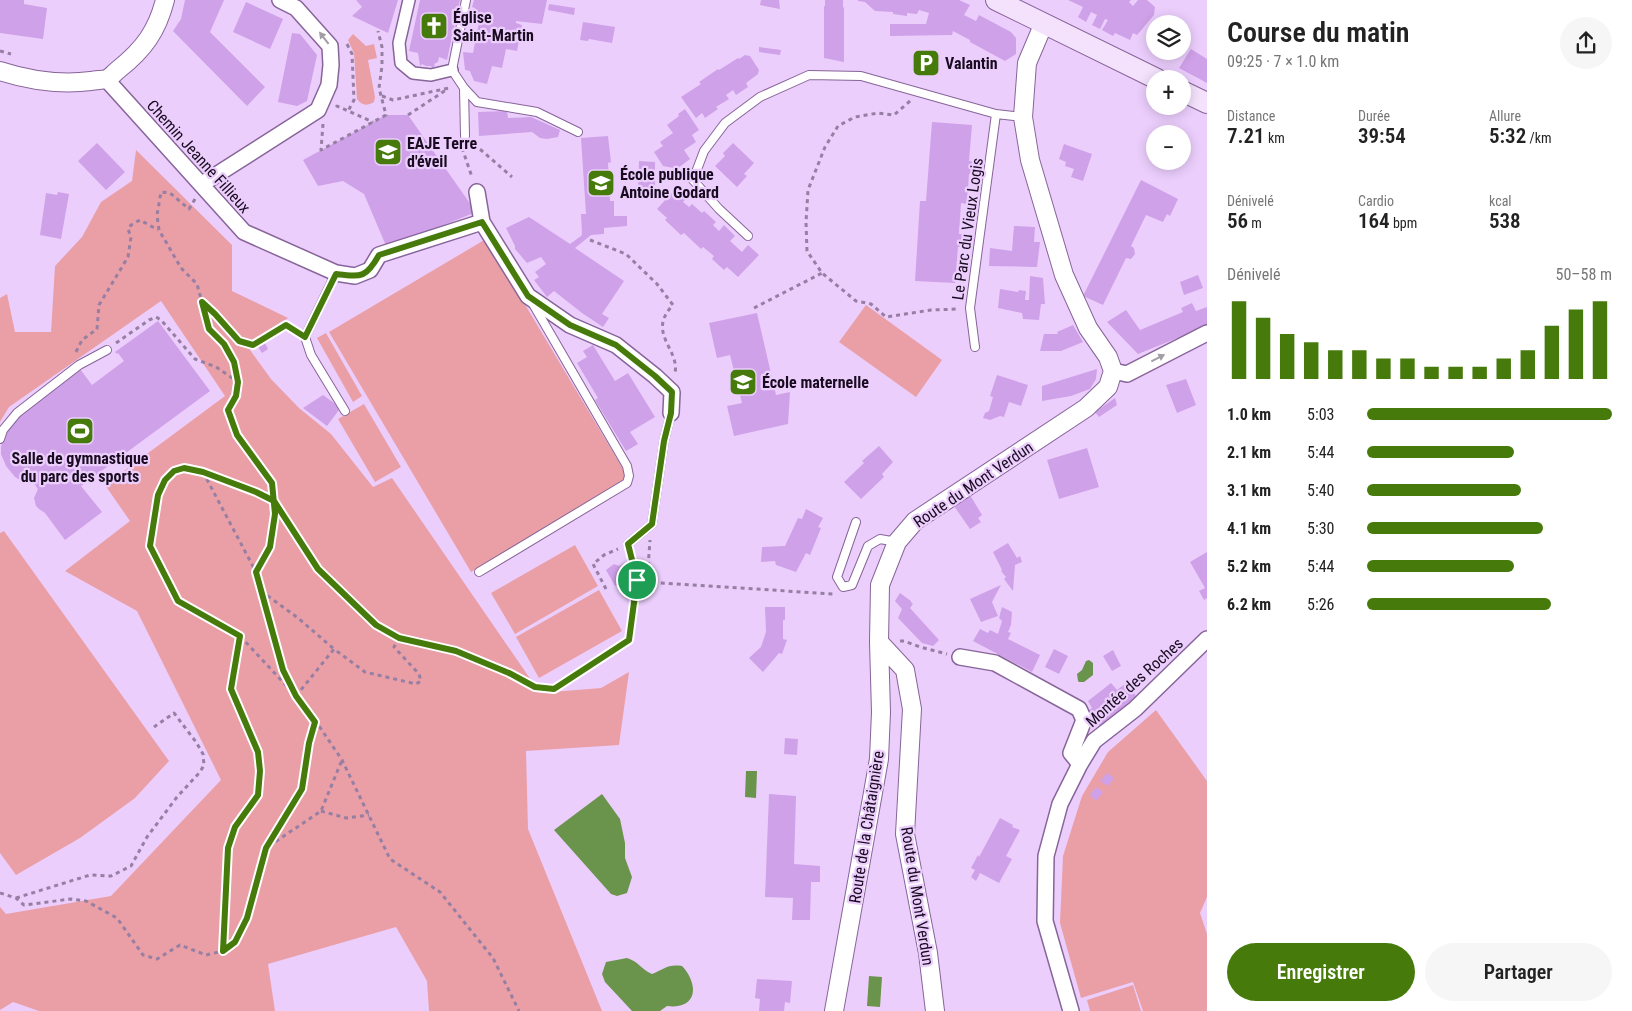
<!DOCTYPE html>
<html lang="fr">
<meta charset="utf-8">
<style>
:root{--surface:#fff;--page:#f6f6f6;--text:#222;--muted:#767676;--accent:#467b0c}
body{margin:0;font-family:"Roboto Condensed",sans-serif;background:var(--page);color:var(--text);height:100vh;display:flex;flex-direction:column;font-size:19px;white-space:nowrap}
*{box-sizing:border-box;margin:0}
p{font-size:16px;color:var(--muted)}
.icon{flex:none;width:28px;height:28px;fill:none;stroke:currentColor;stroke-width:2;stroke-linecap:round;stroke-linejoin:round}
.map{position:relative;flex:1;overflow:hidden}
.side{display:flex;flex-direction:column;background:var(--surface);width:425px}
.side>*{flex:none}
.controls{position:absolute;left:1146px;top:15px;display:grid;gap:10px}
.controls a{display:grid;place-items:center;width:45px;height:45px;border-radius:50%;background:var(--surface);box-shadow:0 2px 12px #0003;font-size:25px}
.pin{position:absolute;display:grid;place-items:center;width:42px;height:42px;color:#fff;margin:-21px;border:2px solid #fff;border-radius:50%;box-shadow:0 1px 5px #0007}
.round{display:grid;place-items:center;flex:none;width:52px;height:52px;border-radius:26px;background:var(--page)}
.summary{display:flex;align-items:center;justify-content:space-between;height:85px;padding:0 20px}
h1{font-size:28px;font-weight:600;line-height:38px}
.figures{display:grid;grid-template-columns:repeat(3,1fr);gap:8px;height:85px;padding:5px 20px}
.figures div{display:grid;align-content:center}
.figures b{font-size:21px;font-weight:600}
.figures small{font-size:14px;font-weight:400}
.figures p{font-size:14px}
.chart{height:140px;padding:10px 20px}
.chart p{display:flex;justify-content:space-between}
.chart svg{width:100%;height:90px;margin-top:5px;stroke:var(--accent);stroke-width:6}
.button{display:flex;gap:10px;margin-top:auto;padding:10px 20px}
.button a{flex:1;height:58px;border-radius:30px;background:var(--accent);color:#fff;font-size:20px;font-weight:600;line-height:58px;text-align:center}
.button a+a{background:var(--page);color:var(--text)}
ul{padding:0 20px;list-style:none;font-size:16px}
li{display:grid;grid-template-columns:80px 60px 1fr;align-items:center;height:38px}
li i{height:12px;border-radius:6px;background:var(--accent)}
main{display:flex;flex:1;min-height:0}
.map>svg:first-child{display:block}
.green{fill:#ea9fa6}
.water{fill:#6a934b}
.building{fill:#cfa1e8}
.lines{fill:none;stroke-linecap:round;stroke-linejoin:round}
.service-casing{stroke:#876499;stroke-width:10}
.pedestrian-casing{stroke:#876499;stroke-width:14}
.minor-casing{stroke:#876499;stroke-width:18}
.tertiary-casing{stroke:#876499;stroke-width:20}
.secondary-casing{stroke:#876499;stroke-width:22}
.path{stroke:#967fa3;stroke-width:3;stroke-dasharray:4 4;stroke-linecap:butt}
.service{stroke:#fff;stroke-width:8}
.pedestrian{stroke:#fff;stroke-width:11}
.minor{stroke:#fff;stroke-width:15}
.tertiary{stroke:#fff;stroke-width:18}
.secondary{stroke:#f4e2fd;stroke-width:20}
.oneway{fill:#a39da5}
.route-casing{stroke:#fff;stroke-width:10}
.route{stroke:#467b0c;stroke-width:6}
.labels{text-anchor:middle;stroke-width:4.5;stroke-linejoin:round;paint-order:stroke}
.poi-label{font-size:16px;font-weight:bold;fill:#180b1f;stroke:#eccefd;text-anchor:start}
.street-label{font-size:16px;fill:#180b1f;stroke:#eccefd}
</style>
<main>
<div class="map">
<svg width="1207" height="1011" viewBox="0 0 1207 1011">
<rect width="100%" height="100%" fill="#eccefd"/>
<!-- green -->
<path class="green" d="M353 34 366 46 374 44 377 58 368 60 375 97 374 102C367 106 362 106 357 99L354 53 348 40Z
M136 150 232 245V291L288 318 252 341 250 350 271 379 299 408 331 434 373 487 392 478 540 693 601 688 629 672 619 745 526 751 528 829 602 1011H429L427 981 396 927 268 964 275 1011H39L13 1002 0 1010V907L6 914 111 896 221 780 137 611 65 571 130 521 105 485 225 396 161 301 9 407 0 422V298L7 294 15 332H51L55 266 82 237 101 202 132 181Z
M486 239 629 479 471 572 329 332Z
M866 305 942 360 916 397 839 342Z
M326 333 362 396 353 402 317 338Z
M364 404 401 467 375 482 338 419Z
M4 531 169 761 135 798 80 838 16 875 0 853V533Z
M575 545 598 586 515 634 491 593Z
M599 590 622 631 539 678 516 637Z
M1156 710 1207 781V897L1200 913 1207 934V1011H1143L1133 982 1081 998 1060 923 1063 856 1082 796 1108 752Z
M1133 985 1141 1011H1090L1087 1000Z"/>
<!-- water -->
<path class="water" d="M1089 660 1093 663V675L1084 682H1079L1078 681 1077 674 1082 670 1086 661Z
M746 771H757L756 798 745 797Z
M602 794 620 819 625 843V858L632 877 627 893 617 896 611 894 554 830Z
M627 958C638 961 642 970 652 974 665 969 667 964 682 966 699 984 698 1010 667 1006L660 1011H632L605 982 602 974 606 962Z
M869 976 882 977 880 1007 867 1006Z"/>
<!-- building -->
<path class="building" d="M0 0H24V4L47 8 43 39 0 33Z
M185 0H224L210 32 265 87 247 106 173 31 181 19Z
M356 0H398L388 33 352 16 362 7Z
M420 0H460L447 60 439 57 438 62 434 64 435 66 432 68 431 66H426L422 64 420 66 418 53 409 51Z
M474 0H547L542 24 516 21V23L522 25 517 51 506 49 502 68 492 66 487 84 474 81 470 71 465 70 463 52 473 53 479 22 474 21 475 8 472 7Z
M761 0H779L780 9 760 5Z
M825 0H843V7L844 8V62L824 58V6H825Z
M858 0H959L970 5 964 15 976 21 979 15 1011 32 1016 38V54L1005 61 970 42V40L953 31 952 35 890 36V24H926L929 13 919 10 917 14 907 13V16L893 14V12L875 11 865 2 858 1Z
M1068 0H1131L1129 2 1133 6 1138 0H1147L1155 7 1154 15 1137 35 1133 33 1130 40 1115 33 1113 36 1102 30 1108 20 1105 19 1100 29 1092 25 1097 15 1091 12 1086 22 1078 17 1083 7Z
M246 2 283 19 270 49 233 32Z
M549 4 575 8 574 15 548 10Z
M583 22 615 27 612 43 589 39 588 41 580 40Z
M292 33 300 34 317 55 307 101 297 106 278 102Z
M759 47 781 50 780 55 759 52Z
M1191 49 1207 59V83L1179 68Z
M745 55 750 56 759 70 758 74 746 83 748 87 736 95 733 90 726 95 729 99 716 107 718 109 705 118 702 113 696 118 681 97 701 84 699 82 718 69 719 70 738 58 739 59Z
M685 109 699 130 692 135 696 142 684 150 690 159 678 168 676 166 674 168 663 166 654 152 663 146 660 142 673 133 667 125 679 116 678 114Z
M507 111 508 118 531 117 560 130 558 137 547 139 540 138 532 132 479 136 478 112Z
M386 115H408L476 212 387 248 364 194 343 181 318 186 303 160Z
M932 122 972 125 969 161H977L976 175 969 174 967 204 961 203 959 234H966V247H958L955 283 915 281 920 201H926Z
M608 136 611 162 608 163 610 201H614V216H627V226L604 228V234L591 235 575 248 624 281 602 314 609 318 603 327 582 313 554 291 547 297 534 280 539 277 535 272 546 264 541 257 527 263 515 249V246L506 228 529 217 570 244 581 236 582 234 581 214H586L581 138Z
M97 143 125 172 106 190 78 161Z
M733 143 754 163 744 174 747 176 737 187 715 166 725 156 723 153Z
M1064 144 1092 154 1083 181 1071 177 1074 169 1065 166 1066 162 1059 159Z
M639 161 655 162V190L638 189Z
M1141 180 1178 199 1170 216 1167 214 1163 222 1146 215 1131 246 1134 248 1135 254 1131 259 1126 258 1103 305 1083 296Z
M677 187 687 197 683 202 689 207 692 204 702 213 704 211 716 222 713 225 719 231 724 225 735 236 730 241 742 252 748 245 759 255 738 277 727 267 724 270 712 259 714 256 703 247 701 249 684 233 681 235 665 220 667 218 657 209Z
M58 192 69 194 61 239 40 235 46 193 57 195Z
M1014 226 1035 227 1034 242H1040L1037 267 989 266 990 248 1012 251Z
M1198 275 1203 288 1184 295 1180 282Z
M1030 276 1043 278 1045 304H1041L1039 320 1023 319 1022 313 998 308 1000 289 1018 292 1019 290 1026 291 1025 300H1029Z
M1192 303 1196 311 1207 307V326L1138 354 1107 322 1126 310 1140 330 1183 312 1181 308Z
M757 313 776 395 790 392 788 424 734 436 727 406 742 403 730 355 717 358 709 323Z
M158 321 210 391 81 486 102 512 65 540 45 513 39 509 36 506 34 498 38 489 31 479 26 483 22 481 15 477 6 466 1 454V447L5 433 15 420 80 369 92 385 124 361 118 353 117 354 115 352Z
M1073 325 1083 342 1061 351H1040L1044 334H1058L1057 332Z
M265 343 268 349 262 353 258 347Z
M593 345 615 381 628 373 655 417 630 432 638 444 626 451 595 400 598 398 577 363 587 357 583 351Z
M1097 369 1096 379 1090 389 1071 396 1042 401V386Z
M997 375 1028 385 1021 406 1009 402 1004 417 1000 416 990 420 983 418 985 413 989 411 993 397 990 396Z
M1186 379 1196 405 1177 413 1166 385Z
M323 395 334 403 339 410 327 426 303 408Z
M1115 398 1117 405 1099 417 1095 412Z
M879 446 893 462 882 474 884 477 861 499 844 482 864 463 862 461Z
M1087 448 1099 487 1059 499 1047 460Z
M970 495 982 515 978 518 981 522 970 529 954 506Z
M806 509 823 518 818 527 821 528 810 555 806 553 796 572 776 565 775 561 761 562 762 547 785 546 798 518 802 519Z
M1008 543 1017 558 1020 556 1022 562 1015 565 1013 591 1004 579 1006 577 1001 571 1002 570 993 552Z
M1207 552V598L1204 600 1199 591 1205 588 1190 562Z
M628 561 634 576 615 586 606 570 614 564 619 566Z
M1001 585 992 602 998 616 981 622 970 599Z
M900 593 911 601V602L913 604 910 608 939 640 933 646 922 643 898 618 902 609 895 601Z
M765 607H785V620H783V639L787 640 782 654 779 653 763 672 749 658 761 647 766 632Z
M1002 607 1012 612 1011 625 1008 632 1011 633 1008 639 1040 655 1032 672 973 641 980 629 988 633 990 630 998 634 1002 621 999 618Z
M1054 649 1068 656 1059 674 1045 667Z
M1113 650 1121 666 1112 671 1103 656Z
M1129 681 1137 699 1100 726 1088 711 1092 708 1088 701 1111 683 1117 690Z
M785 738 798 739 797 755 784 754Z
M1107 773 1114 778 1108 786 1100 781Z
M1096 787 1103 792 1096 801 1090 795Z
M769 794 796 796 794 864 820 866V882H811L810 920H792L793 898 765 897Z
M1000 818 1013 825 1012 827 1020 830 1006 856 1012 859 999 883 980 873 976 881 971 877 975 870 971 868 978 855 979 857Z
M757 979 792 981 790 1003 785 1002 784 1011H759L760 999 755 998Z"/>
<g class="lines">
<defs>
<path id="service" d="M466 0 452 70 464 88 477 102 537 112 578 132
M464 88 465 136
M748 236 719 209 693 180 704 151 725 123 760 97 809 75 861 76 996 114 1023 117
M336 273 305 337 311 355 345 411
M975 347 970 308 996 114
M0 439 3 430 17 413 79 365 107 350
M856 522 837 577 843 587 852 585 868 546 880 539 897 542
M628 544 652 524 664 441 671 413
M479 572 627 483 629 476 627 466 533 304"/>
<path id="pedestrian" d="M409 0 399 43 401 63 413 73 431 75 452 70"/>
<path id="minor" d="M106 79 244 232 336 273 355 276 370 270 379 255 482 222
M202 184 318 110 329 85 331 65 330 46 296 8 280 0
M477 192 482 222 528 296 570 325 616 345 655 376 672 392 671 413
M1113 371 1127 374 1207 333
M960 657 995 663 1079 709 1084 720 1071 753 1080 764
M1071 1011 1045 921 1046 856 1060 804 1080 764 1094 741 1135 709 1207 639"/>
<path id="tertiary" d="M0 71C31 81 59 85 91 81 96 80 102 80 107 79 111 77 115 72 119 69 144 49 157 31 165 0
M879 642 905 670 912 709 905 834 928 953 935 1011
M834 1011 879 759 881 712 879 642 880 585 897 542 915 521 1086 408 1108 387 1113 371 1108 357 1088 328 1064 275 1030 160 1023 117 1027 63 1044 23"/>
<path id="secondary" d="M996 0 1157 79
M1182 91 1207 103"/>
</defs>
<!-- service casing -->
<use href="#service" class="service-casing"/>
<!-- pedestrian casing -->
<use href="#pedestrian" class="pedestrian-casing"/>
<!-- minor casing -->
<use href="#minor" class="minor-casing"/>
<!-- tertiary casing -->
<use href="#tertiary" class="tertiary-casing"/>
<!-- secondary casing -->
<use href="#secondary" class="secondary-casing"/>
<!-- path -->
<path class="path" d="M347 44 352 54 354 100 348 111
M0 51 11 54
M382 96 393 100 449 88
M910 101 894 115 878 113 855 117 838 126 825 147 808 190 806 222 807 251 822 273 856 301 871 304 886 317 931 310 958 309
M336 107 337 106 373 122
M408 115 446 90
M323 124 321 150 386 115 379 88 382 66V47L378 31
M474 144 512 177
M462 148 472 177
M195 199 189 209 170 193 161 192 157 215 159 230 181 268 197 284 209 329 224 344 234 362 238 382 236 396 228 410 237 435 272 483 275 513 270 547 256 571
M590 240 626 254 657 284 673 305C646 333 680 349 675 373
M202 303 215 314 239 341 253 345 286 325 296 331
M754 308 822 273
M116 343 149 320 156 317 161 320 195 359 216 367 238 382
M76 352 82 340 97 329 99 305 128 257 131 237 128 229 131 225 140 220 158 230
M203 472 256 492 274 501 318 569 376 625 399 638
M637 580 647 582 833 594
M647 582 650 540
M606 589 593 564 604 555 618 549
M261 591 298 618 334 649
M900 641H904L920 647 947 654
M296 696 283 670 256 572 203 472 184 468 174 471 165 480 158 495 150 546 178 601 240 636 296 696 309 711 342 760 390 859 440 892 493 958 519 1011
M296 696 334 649 365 672 416 684 421 681 419 674 394 647 399 638 456 651 509 673 535 687 554 689 629 640 637 580 630 553
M321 811 346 818 369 815
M269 846 321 811 342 760
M0 893 16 898 24 905 71 899 86 901 117 918 143 955 157 959 180 945 206 955 223 951 235 942 247 918 266 847 302 789 309 743 315 722
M16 898 90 875 111 876 131 866 147 837 177 797 200 772 204 765 203 754 196 742 174 713 154 727
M223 951 228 848 235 827 258 795 260 771 258 752 231 689 240 637"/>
<!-- service -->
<use href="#service" class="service"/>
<!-- pedestrian -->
<use href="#pedestrian" class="pedestrian"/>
<!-- minor -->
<use href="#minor" class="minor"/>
<!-- tertiary -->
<use href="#tertiary" class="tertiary"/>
<!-- secondary -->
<use href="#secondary" class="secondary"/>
</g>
<!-- one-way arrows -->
<defs><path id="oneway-solid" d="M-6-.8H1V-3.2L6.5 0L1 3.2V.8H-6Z" transform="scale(1.25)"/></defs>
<g class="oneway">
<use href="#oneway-solid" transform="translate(324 38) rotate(-128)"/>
<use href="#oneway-solid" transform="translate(1158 358) rotate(-27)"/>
</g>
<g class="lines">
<defs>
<path id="route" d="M637 580 629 640 554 689 535 687 509 673 456 651 399 638 376 625 318 569 274 501 256 492 203 472 184 468 174 471 165 480 158 495 150 546 178 601 240 636 231 689 258 752 260 771 258 795 235 827 228 848 223 951 235 942 247 918 266 848 302 789 309 743 315 722 296 696 283 670 256 572 270 547 275 514 272 483 237 435 228 410 236 396 238 382 234 362 224 344 209 329 202 302 215 314 239 341 253 345 286 325 305 337 336 274C362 277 366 278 379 255L482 222 528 296 570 325 616 345 655 376 672 392 671 413 664 441 652 524 628 544 637 580"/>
</defs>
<!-- route casing -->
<use href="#route" class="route-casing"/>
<!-- route -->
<use href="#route" class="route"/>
</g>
<!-- icons -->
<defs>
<symbol id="church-square" viewBox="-11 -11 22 22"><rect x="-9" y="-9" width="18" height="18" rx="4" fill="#467b0c" stroke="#eccefd"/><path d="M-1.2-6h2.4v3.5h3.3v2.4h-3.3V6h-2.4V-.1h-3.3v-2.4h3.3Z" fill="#fff"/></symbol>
<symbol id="parking-square" viewBox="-11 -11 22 22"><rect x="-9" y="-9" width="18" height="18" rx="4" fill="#467b0c" stroke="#eccefd"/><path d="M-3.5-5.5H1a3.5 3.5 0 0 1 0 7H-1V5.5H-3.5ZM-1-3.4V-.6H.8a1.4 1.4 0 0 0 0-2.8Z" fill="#fff"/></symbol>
<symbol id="school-square" viewBox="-11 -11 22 22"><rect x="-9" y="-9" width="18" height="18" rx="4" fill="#467b0c" stroke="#eccefd"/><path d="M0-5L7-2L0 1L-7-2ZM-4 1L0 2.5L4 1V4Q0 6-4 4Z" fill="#fff"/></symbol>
<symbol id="stadium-square" viewBox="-11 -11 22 22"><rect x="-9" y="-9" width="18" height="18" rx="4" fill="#467b0c" stroke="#eccefd"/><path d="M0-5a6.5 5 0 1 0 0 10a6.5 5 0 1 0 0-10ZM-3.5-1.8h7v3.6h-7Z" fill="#fff"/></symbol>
</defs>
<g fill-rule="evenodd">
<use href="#church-square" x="418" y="10" width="32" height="32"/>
<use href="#parking-square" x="910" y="47" width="32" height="32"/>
<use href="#school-square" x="372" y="136" width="32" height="32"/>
<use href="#school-square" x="585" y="167" width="32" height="32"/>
<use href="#school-square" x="727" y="366" width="32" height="32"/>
<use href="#stadium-square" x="64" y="415" width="32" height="32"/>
</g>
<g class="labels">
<!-- poi labels -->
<g class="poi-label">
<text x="453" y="23">Église<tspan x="453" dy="18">Saint-Martin</tspan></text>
<text x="945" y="69">Valantin</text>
<text x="407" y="149">EAJE Terre<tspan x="407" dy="18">d'éveil</tspan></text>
<text x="620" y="180">École publique<tspan x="620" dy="18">Antoine Godard</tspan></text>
<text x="762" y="388">École maternelle</text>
<text x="80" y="464" text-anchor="middle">Salle de gymnastique<tspan x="80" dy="18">du parc des sports</tspan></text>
</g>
<!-- street labels -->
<g class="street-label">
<text transform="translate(199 156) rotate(48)" y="6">Chemin Jeanne Fillieux</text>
<text transform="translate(967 229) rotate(-82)" y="6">Le Parc du Vieux Logis</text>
<text transform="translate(973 484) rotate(-34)" y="6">Route du Mont Verdun</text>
<text transform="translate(1134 682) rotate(-42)" y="6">Montée des Roches</text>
<text transform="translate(866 827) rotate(-81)" y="6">Route de la Châtaignière</text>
<text transform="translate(918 896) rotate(81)" y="6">Route du Mont Verdun</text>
</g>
</g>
</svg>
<div class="controls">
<a><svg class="icon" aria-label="layers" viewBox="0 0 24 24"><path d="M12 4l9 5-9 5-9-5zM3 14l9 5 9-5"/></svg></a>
<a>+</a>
<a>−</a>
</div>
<div class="pin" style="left:637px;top:580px;background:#1e9e55"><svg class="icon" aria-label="arrive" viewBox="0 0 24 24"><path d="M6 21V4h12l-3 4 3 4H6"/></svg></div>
</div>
<section class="side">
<div class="summary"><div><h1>Course du matin</h1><p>09:25 · 7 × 1.0 km</p></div><a class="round"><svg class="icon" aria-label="share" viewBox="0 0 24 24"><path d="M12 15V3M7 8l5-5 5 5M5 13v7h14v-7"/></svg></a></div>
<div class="figures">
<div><p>Distance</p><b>7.21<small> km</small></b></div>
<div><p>Durée</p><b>39:54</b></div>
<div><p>Allure</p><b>5:32<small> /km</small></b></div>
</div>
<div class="figures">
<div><p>Dénivelé</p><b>56<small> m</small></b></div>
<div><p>Cardio</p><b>164<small> bpm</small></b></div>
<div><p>kcal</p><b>538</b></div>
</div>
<div class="chart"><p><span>Dénivelé</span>50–58 m</p>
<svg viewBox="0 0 160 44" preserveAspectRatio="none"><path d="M5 44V6M15 44V14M25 44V22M35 44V26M45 44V30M55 44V30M65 44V34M75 44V34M85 44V38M95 44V38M105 44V38M115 44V34M125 44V30M135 44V18M145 44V10M155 44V6"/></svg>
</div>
<ul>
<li><b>1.0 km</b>5:03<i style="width:100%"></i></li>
<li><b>2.1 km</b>5:44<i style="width:60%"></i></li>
<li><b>3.1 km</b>5:40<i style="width:63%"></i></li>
<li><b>4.1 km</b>5:30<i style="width:72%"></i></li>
<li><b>5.2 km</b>5:44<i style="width:60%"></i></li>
<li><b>6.2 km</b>5:26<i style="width:75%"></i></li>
</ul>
<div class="button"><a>Enregistrer</a><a>Partager</a></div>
</section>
</main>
